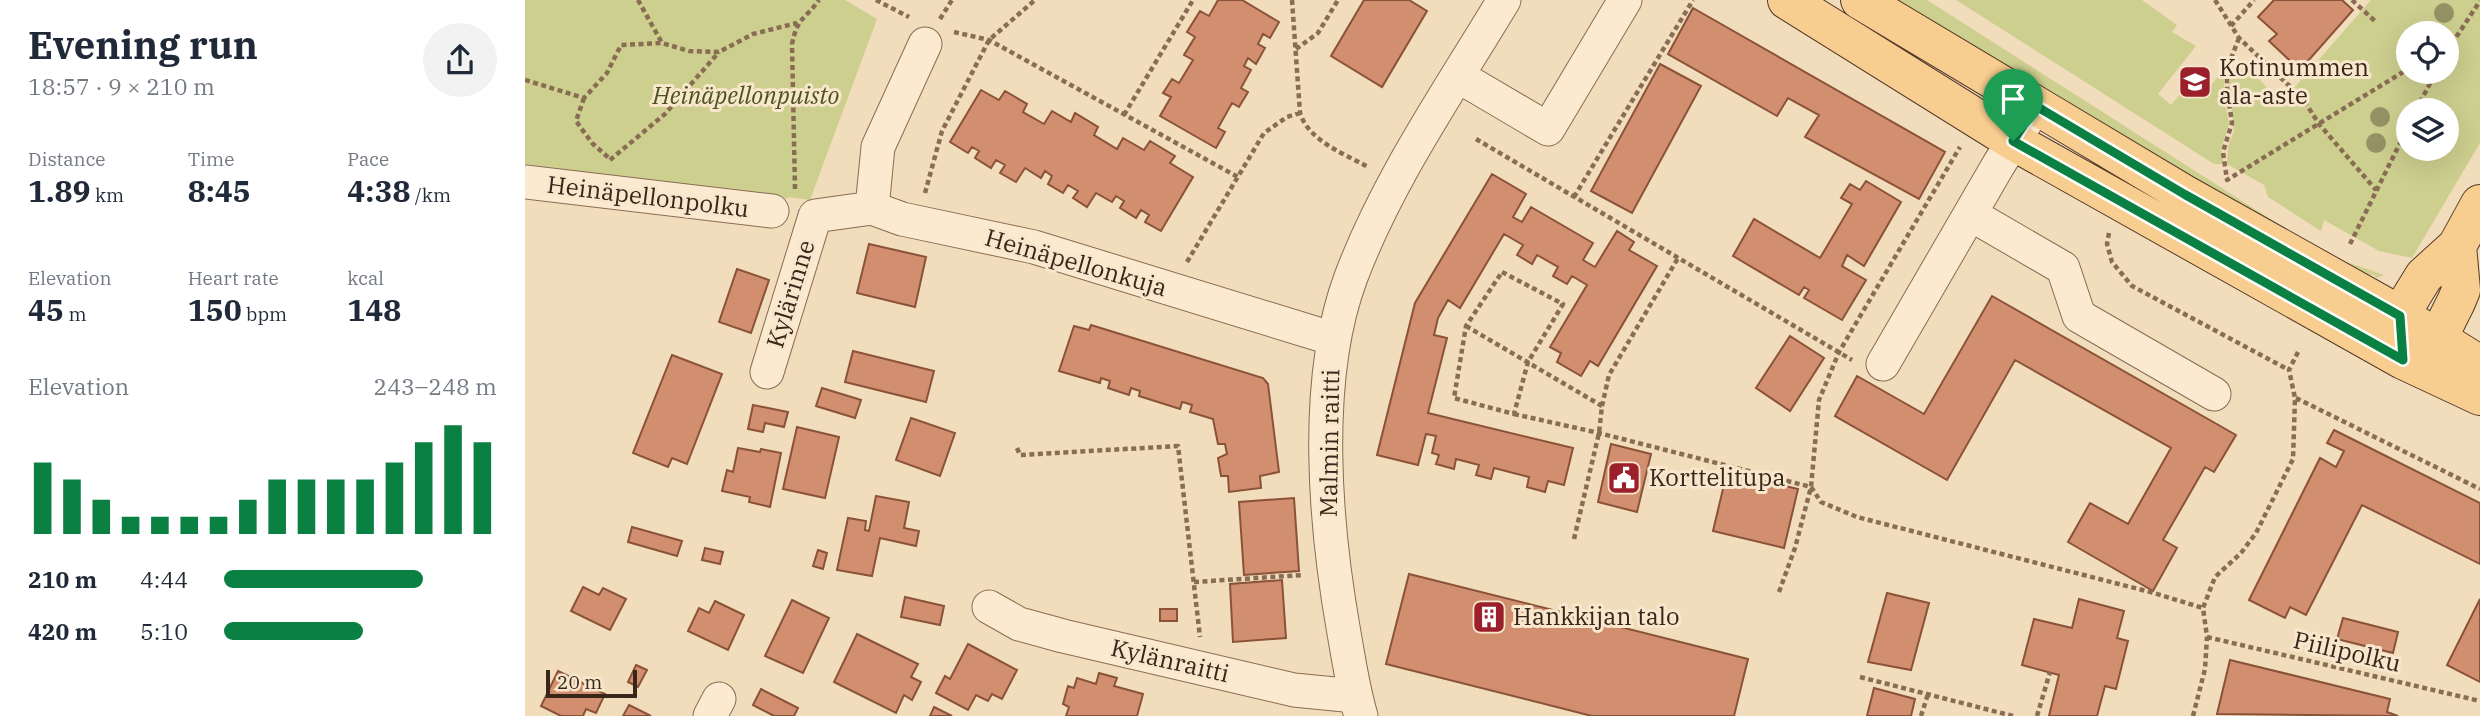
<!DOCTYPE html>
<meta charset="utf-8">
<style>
:root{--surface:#fff;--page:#f2f2f3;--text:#1f2937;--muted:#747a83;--accent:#0b8043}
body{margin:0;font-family:"IBM Plex Serif",serif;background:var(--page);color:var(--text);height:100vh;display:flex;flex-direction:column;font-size:26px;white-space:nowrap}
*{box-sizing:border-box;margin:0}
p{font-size:23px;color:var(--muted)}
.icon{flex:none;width:38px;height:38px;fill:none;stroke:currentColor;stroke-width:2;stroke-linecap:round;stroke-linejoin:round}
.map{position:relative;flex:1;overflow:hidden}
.sheet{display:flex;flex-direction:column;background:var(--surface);width:525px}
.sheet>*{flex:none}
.tools{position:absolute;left:1871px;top:21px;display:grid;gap:14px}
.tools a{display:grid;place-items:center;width:63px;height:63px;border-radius:50%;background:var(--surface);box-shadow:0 7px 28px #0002;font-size:35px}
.scale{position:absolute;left:21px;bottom:18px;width:91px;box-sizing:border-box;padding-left:7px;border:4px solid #37261a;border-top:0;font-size:19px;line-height:24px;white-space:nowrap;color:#37261a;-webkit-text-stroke:5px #f8e7cc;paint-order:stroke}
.pin{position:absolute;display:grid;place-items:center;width:60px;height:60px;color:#fff;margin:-72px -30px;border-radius:50% 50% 50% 0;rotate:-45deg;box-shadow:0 0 7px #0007}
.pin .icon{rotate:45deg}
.round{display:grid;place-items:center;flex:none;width:74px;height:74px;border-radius:37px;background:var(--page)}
.overview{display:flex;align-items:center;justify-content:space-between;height:119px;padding:0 28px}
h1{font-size:38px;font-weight:700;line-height:52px}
.metrics{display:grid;grid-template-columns:repeat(3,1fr);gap:10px;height:119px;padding:7px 28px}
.metrics div{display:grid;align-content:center}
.metrics b{font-size:30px;font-weight:700}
.metrics small{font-size:19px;font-weight:400}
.metrics p{font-size:19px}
.chart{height:196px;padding:14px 28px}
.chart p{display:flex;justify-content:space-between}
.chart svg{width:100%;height:126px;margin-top:7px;stroke:var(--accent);stroke-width:6}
ul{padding:0 28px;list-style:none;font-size:23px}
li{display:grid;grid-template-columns:112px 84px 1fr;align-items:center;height:52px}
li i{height:18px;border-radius:9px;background:var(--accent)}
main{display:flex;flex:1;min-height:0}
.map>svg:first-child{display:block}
.green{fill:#cdcf8f;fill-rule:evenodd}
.building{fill:#d28f6f;stroke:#8a5239;stroke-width:2}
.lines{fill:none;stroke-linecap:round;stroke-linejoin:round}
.minor-casing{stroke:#896c54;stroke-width:35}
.major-casing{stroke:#563a29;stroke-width:40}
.path{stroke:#896c54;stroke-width:4.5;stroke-dasharray:5 3.5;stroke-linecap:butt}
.minor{stroke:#fbeacf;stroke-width:33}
.major{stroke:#f8ce90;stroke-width:38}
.tree{fill:#969266}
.route-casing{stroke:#fff;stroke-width:14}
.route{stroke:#0b8043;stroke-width:9}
.labels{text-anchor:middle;stroke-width:6;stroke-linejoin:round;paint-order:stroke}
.poi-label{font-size:24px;fill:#37261a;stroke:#f8e7cc;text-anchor:start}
.park-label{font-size:24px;font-style:italic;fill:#4c551f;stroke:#f8e7cc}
.street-label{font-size:24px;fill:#37261a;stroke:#f8e7cc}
</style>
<main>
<section class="sheet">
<div class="overview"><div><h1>Evening run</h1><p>18:57 · 9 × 210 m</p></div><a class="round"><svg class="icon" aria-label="share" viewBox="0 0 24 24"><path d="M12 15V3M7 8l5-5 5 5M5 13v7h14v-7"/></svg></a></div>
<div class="metrics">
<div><p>Distance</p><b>1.89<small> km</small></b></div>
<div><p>Time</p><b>8:45</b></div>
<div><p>Pace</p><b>4:38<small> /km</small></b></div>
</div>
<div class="metrics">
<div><p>Elevation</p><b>45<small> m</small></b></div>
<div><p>Heart rate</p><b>150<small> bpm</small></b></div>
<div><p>kcal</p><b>148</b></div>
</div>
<div class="chart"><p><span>Elevation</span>243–248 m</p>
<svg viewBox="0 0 160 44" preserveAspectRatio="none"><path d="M5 44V19M15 44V25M25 44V32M35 44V38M45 44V38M55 44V38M65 44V38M75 44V32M85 44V25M95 44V25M105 44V25M115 44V25M125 44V19M135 44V12M145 44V6M155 44V12"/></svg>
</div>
<ul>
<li><b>210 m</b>4:44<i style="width:73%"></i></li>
<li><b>420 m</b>5:10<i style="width:51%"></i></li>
</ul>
</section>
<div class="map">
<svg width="1955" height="716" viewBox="0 0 1955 716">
<rect width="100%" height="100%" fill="#f1dcbc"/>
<!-- green -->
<path class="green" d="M0 0H320L352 19 285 200 263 197 262 199 0 164Z
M1357 0H1402L1775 238 1816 260 1859 275 1851 278 1849 275 1822 272Z
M1431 0H1617L1652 25 1647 32 1671 46 1633 94 1646 105 1665 83 1679 94 1699 69V96L1704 124 1696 150 1699 164H1689Z
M1846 0H1955V143L1887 258 1854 251 1799 220 1796 231 1743 197 1739 185 1702 164 1703 146 1709 131 1704 88 1706 68 1722 64 1755 104ZM1883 33H1922V72H1883ZM1883 110H1922V149H1883Z"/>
<!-- building -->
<path class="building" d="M693 0H717L754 22 745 38 738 34 733 44 740 48 731 64 723 58 719 66 726 70 716 88 723 92 714 107 707 103 693 128 700 132 691 148 635 116 646 97 638 93 647 79 654 83 668 60 659 55 670 37 662 32 675 11 684 16Z
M839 0H884L902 11 857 87 806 56Z
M1749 0H1817L1828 10 1775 70 1744 41 1752 34 1733 17Z
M1168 8 1420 152 1394 199 1280 137 1294 115 1263 98 1252 116 1143 54Z
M1135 64 1176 86 1107 213 1066 191Z
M456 90 474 100 480 91 502 104 498 112 519 124 527 111 546 122 550 113 573 127 569 135 592 149 598 138 619 150 625 141 650 156 645 163 668 177 636 231 620 222 624 215 616 210 611 218 595 208 599 201 591 196 587 202 571 193 562 207 548 198 553 191 543 185 538 193 523 184 527 176 520 171 516 178 500 168 491 182 475 173 480 165 471 160 466 168 450 158 454 151 447 147 443 153 425 142Z
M967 174 1001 194 988 217 997 222 1006 207 1068 243 1058 260 1070 267 1092 231 1109 242 1104 250 1132 266 1073 366 1065 361 1056 376 1032 362 1036 353 1025 347 1062 285 1047 276 1042 284 1028 276 1033 267 1012 255 1007 264 992 255 998 245 979 234 935 308 923 300 913 318 909 335 922 338 903 413 1048 448 1039 485 1023 481 1020 492 1002 487 1004 477 969 468 966 479 951 475 954 465 931 459 929 469 911 464 914 455 907 453 911 436 901 434 893 465 852 455 890 303Z
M1341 181 1376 202 1339 266 1322 255 1317 266 1341 280 1317 320 1279 298 1284 290 1279 287 1274 295 1208 256 1229 219 1295 258 1327 204 1316 198 1325 184 1335 190Z
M344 244 401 257 390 307 332 293Z
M212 269 244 280 226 333 194 322Z
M1467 296 1711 435 1689 472 1680 467 1638 540 1652 548 1628 591 1543 542 1565 503 1603 524 1646 448 1490 360 1422 480 1310 416 1332 376 1399 414Z
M566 325 738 378 743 384 754 472 735 476 736 488 704 492 703 476H696L693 458 702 454 700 444H693L688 419 665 412 667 405 661 403 657 402 655 409 614 396 615 391 606 388 604 395 583 388 585 381 576 378 575 383 534 371 549 326 564 330Z
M1265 336 1299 358 1265 411 1231 388Z
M328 351 409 371 401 402 320 382Z
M147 355 197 374 162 464 147 458 143 467 108 453Z
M297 388 336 400 330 418 291 406Z
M228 405 263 412 259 427 240 423 238 432 223 429Z
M386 418 430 433 415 476 371 460Z
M272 427 314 437 300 498 258 489Z
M1809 430 1955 503V564L1837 505 1781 615 1765 607 1760 618 1724 600 1795 458 1811 467 1819 451 1802 443Z
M1086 444 1126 454 1112 512 1073 502Z
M213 448 235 452 236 449 256 453 245 507 224 502 225 497 197 491 202 470 208 472Z
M1202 472 1273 489 1259 548 1188 531Z
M351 496 384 502 379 528 394 531 391 546 355 538 347 576 312 570 323 518 341 521 340 530 344 531Z
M769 498 774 571 719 575 714 502Z
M107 527 157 541 152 556 103 542Z
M180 548 198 552 195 564 177 560Z
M293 550 302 553 298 569 288 566Z
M884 574 1223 659 1209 716H1067L861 664Z
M757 580 761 638 708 642 705 584Z
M58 587 74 595 78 588 101 599 85 630 46 611Z
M1362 593 1404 603 1386 670 1343 662Z
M380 597 419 606 415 625 376 617Z
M1554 599 1599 611 1592 638 1603 641 1591 689 1580 686 1572 716H1524L1534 675 1497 665 1509 619 1547 628Z
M1955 599V682L1922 665Z
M267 600 304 618 278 673 240 656Z
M190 601 219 615 203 650 163 631 174 608 184 613Z
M635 609H652V621H635Z
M1818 618 1873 632 1868 653 1812 639Z
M332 634 393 664 386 677 396 682 387 700 379 695 371 713 309 682Z
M443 644 492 670 477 699 467 694 463 701 451 695 443 710 411 693 420 676 425 679Z
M1705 660 1865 699 1862 712 1873 716 1692 714Z
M111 665 122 670 113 687 103 682Z
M33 671 80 694 71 713 61 709 58 716H36L16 706Z
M574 673 592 678 589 686 618 694 612 716H541L544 707 538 704 543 686 549 688 552 678 571 684Z
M1349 688 1390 699 1386 716H1342Z
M236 689 273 708 269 716H249L228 705Z
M104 705 126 716H98Z
M409 707 427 716H405Z"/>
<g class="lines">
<defs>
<path id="minor" d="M933 76 1023 129 1100 0
M0 182 247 211
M347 208 353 147 400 44
M1445 214 1538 268 1554 316 1689 394
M1358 364 1474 164 1511 106
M242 372 290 216 347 208 377 219 509 247 809 339
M464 607 494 624 538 636 769 690 830 696
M185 716 194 699
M836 716C828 689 824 661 819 633 800 526 787 381 826 277 863 179 925 90 979 0"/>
<path id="major" d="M1262 0 1488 141 1878 360 1955 396
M1335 0 1659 194 1875 315 1955 365
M1876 340 1875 315 1899 276 1932 246 1955 204
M1890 352 1913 338 1931 302 1936 290 1932 246"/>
</defs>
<!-- minor casing -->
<use href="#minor" class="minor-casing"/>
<!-- major casing -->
<use href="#major" class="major-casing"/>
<!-- path -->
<path class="path" d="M113 0 137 43
M351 0 384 17
M767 0 775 113C784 141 818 153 843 167
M1690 0 1714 38 1778 99 1794 124 1851 190
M1827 0 1851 22
M415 19 427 0
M1706 26 1729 0
M429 32 464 40 713 177
M1714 38 1702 69V89L1707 123 1698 152 1702 180 1883 69
M771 49 793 33 813 0
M1922 51 1955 1
M0 80 59 98 82 73 96 45 137 43 164 51 194 52 228 34 272 23
M59 98 51 121 67 143 85 159
M1891 110 1911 72
M599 115 668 0
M951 139 1327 360
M85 160 140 114 194 52
M270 189 267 44C273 16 279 21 294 0
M400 193 417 131 464 40 510 0
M1049 197 1168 0
M1584 233 1582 244 1587 262 1607 286 1764 370
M1825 244 1883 127
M662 262 739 133 762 117 775 113
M977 272 1038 304 1003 362 989 414 929 398 941 326Z
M941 326 1077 406
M1771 398 1955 489
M989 414 1074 433 1286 487 1296 502 1332 517 1629 593 1678 608
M492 448 495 455 653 446 675 637
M1049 539 1074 433 1077 406 1084 375 1153 258
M669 582 778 575
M1254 592 1270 548 1286 487 1294 400 1314 352 1435 147
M1682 637 1955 701
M1335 677 1488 716
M1396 716 1403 694
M1512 716 1525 672
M1668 716 1680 669 1682 637 1678 608 1690 577 1716 553 1731 533 1768 459 1770 398 1764 370 1774 350"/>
<!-- minor -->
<use href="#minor" class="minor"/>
<!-- major -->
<use href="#major" class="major"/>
</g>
<!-- trees -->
<g class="tree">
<circle cx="1919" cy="13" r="10"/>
<circle cx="1855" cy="117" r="10"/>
<circle cx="1851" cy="143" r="10"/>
</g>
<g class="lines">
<defs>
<path id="route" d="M1511 106 1659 194 1875 316 1878 360 1488 141Z"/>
</defs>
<!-- route casing -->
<use href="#route" class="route-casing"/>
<!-- route -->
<use href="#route" class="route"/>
</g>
<!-- icons -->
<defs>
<symbol id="school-square" viewBox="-11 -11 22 22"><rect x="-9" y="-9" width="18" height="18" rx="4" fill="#9c202c" stroke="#f8e7cc"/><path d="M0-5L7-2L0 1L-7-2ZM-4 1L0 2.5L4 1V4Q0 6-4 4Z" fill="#fff"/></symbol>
<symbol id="civic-square" viewBox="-11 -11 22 22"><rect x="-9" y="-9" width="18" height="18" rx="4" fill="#9c202c" stroke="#f8e7cc"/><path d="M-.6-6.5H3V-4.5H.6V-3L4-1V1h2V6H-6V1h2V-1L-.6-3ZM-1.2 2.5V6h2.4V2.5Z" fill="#fff"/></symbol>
<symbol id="building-square" viewBox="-11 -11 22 22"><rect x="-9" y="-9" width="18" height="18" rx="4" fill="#9c202c" stroke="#f8e7cc"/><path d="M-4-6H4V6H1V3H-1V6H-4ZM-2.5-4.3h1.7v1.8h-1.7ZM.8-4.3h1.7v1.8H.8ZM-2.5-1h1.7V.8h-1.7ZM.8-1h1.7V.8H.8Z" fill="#fff"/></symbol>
</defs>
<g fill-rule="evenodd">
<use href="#school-square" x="1651" y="63" width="38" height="38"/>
<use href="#civic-square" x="1080" y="459" width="38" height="38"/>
<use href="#building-square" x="945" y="598" width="38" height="38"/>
</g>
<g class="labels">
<!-- poi labels -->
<g class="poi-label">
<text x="1694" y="76">Kotinummen<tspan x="1694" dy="28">ala-aste</tspan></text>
<text x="1124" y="486">Korttelitupa</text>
<text x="988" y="625">Hankkijan talo</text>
</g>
<!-- park labels -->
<g class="park-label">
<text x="221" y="104">Heinäpellonpuisto</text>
</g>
<!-- street labels -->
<g class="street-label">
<text transform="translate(123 197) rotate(7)" y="8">Heinäpellonpolku</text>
<text transform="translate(551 263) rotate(16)" y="8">Heinäpellonkuja</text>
<text transform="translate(266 294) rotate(-73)" y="8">Kylärinne</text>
<text transform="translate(805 443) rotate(-89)" y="8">Malmin raitti</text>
<text transform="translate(1822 652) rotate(13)" y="8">Piilipolku</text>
<text transform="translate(645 661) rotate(13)" y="8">Kylänraitti</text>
</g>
</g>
</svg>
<div class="tools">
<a><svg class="icon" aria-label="locate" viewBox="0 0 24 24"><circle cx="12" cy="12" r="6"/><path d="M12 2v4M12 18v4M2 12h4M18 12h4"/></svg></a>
<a><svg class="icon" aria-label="layers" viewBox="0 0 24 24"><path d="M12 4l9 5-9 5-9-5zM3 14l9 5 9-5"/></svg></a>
</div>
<div class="scale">20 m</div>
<div class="pin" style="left:1488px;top:141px;background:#1e9e55"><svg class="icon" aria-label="arrive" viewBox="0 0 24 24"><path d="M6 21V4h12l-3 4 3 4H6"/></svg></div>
</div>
</main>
